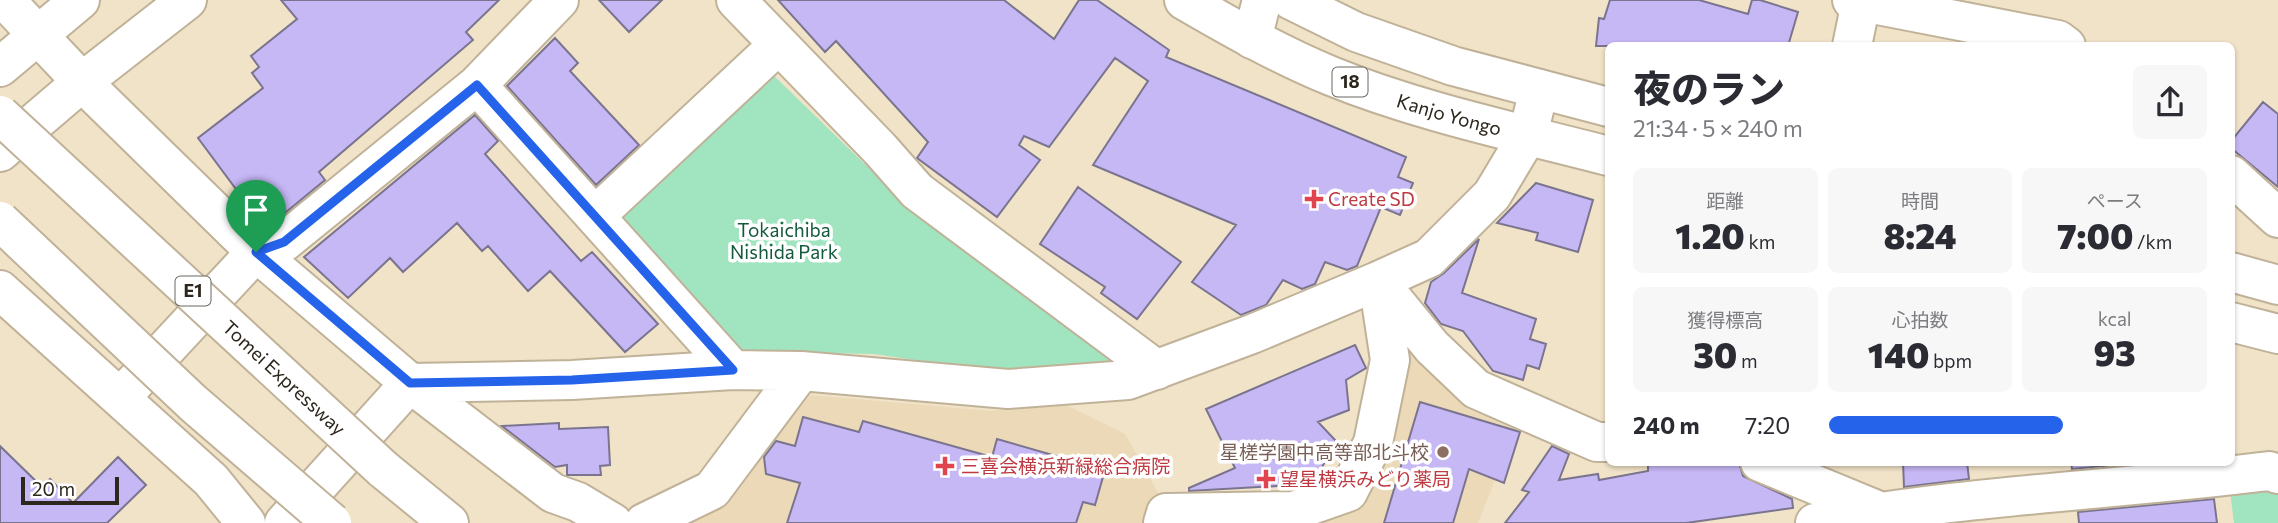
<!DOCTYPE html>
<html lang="ja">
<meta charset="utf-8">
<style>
:root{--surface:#fff;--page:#f7f7f7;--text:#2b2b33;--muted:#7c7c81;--accent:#2563eb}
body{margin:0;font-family:Commissioner,"Noto Sans JP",sans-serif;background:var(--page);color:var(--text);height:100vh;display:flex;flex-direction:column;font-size:26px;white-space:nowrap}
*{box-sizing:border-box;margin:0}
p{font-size:23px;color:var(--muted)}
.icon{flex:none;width:38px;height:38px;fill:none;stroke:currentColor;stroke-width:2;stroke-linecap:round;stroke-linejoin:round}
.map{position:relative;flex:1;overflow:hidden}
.side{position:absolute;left:1605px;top:42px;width:630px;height:424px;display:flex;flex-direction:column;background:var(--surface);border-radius:10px;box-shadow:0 2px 5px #0004}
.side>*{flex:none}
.scale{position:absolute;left:21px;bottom:18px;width:98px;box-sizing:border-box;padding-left:7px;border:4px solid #2c261c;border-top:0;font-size:19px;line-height:24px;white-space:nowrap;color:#2c261c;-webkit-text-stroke:5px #fff;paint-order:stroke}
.pin{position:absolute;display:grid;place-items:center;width:60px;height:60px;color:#fff;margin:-72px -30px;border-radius:50% 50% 50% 0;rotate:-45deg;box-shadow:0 0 7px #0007}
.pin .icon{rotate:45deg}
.round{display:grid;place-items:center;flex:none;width:74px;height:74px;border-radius:10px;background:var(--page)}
.overview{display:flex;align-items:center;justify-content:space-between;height:119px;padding:0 28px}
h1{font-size:38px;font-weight:800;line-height:52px}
.stats{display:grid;grid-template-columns:repeat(3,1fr);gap:10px;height:119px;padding:7px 28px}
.stats div{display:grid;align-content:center;border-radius:10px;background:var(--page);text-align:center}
.stats b{font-size:35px;font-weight:800}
.stats small{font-size:19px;font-weight:400}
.stats p{font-size:19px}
ul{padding:0 28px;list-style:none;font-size:23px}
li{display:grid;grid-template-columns:112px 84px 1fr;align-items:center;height:52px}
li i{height:18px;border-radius:9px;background:var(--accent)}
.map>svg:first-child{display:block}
.built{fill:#ebd9b7}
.green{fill:#a0e4c0}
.building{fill:#c6b7f5;stroke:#7a748e;stroke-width:2}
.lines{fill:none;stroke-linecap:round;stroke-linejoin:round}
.minor-casing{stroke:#c0b298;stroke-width:42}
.tertiary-casing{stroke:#c0b298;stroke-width:42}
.primary-casing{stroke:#c0b298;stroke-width:42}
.motorway-casing{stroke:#c0b298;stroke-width:42}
.minor{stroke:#fff;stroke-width:38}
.tertiary{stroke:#fff;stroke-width:38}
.primary{stroke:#fff;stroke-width:38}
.motorway{stroke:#fff;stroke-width:38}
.motorway-bridge-casing{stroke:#c0b298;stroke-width:42;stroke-linecap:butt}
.motorway-bridge{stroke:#fff;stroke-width:38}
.route-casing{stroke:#fff;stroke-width:14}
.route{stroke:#2563eb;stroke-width:9}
.health-dot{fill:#e0444e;stroke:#fff;stroke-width:2.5}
.education-dot{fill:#8d6e63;stroke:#fff;stroke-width:2.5}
.labels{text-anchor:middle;stroke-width:7;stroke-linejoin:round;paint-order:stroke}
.shield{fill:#fff;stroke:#6b6760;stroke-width:2}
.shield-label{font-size:18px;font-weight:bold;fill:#2c261c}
.street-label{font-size:19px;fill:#2c261c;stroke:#fff}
.health-label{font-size:19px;fill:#be3a42;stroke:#fff;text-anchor:start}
.park-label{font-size:19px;fill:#13593c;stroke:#fff}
.education-label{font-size:19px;fill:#785e54;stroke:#fff;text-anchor:end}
</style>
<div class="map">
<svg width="2278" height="523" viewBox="0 0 2278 523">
<rect width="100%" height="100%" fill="#f1e3c8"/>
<!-- built -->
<path class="built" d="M1410 346 1469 410 1516 426 1478 523H1269L1322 516Z
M810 395 991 411 1066 405 1125 434 1161 498 1152 523H685L716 503Z"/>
<!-- green -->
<path class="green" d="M767 69 875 174 979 250 1125 367 1004 373 874 354 734 351 611 212Z
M2278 486V523H2234L2230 491Z"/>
<!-- building -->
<path class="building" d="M281 0H499L466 32 473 40 319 172 325 180 280 217 268 201 253 212 198 138 263 88 252 73 259 67 251 56 297 19Z
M599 0H662L629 32Z
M778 0H1004L1054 39 1079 0H1097L1169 50 1166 57 1406 157 1398 177 1413 183 1400 215 1381 207 1357 266 1347 270 1325 262 1315 284 1302 289 1283 280 1266 305 1241 315 1192 282 1236 225 1093 165 1148 81 1115 58 1049 147 1024 136 1019 145 1040 160 997 217 917 158 928 142 836 41 825 52Z
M1610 0H1699L1748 14 1752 0H1760L1798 12 1788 46H1596L1599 18 1604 19Z
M555 38 578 63 570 71 639 145 596 185 507 86Z
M2263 102 2278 114V187L2231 148V141Z
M475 115 498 141 485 154 581 261 592 252 658 324 625 352 550 271 528 291 488 246 482 251 457 223 403 272 390 258 348 298 304 257Z
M1536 183 1593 200 1578 252 1536 240 1538 233 1497 223Z
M1078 187 1181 262 1137 319 1101 293 1105 287 1040 244Z
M1479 239 1462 293 1536 319 1530 339 1546 344 1539 369 1527 365 1523 380 1493 371 1463 331 1441 324 1425 303 1431 282 1444 273Z
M1355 345 1366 368 1346 380 1349 410 1318 422 1336 441 1319 473 1295 485 1189 491V488L1235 468 1206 409Z
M1420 402 1520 432 1504 483 1469 469 1453 523H1384Z
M803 417 859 432 863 421 992 457 997 439 1105 470 1095 505 1083 502 1076 523H787L800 483 766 474 764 457 776 441 795 446Z
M559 423V429L608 427 610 465 600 466 601 475H567V465L555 467 502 426Z
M0 446 42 487 50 479 73 503 118 457 146 485 107 523H0Z
M1552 446 1569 454 1559 480 1598 474 1599 480 1648 471V465L1666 462H1739L1743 476 1792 499 1793 508 1686 523H1505L1529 492 1522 490Z
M1903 462H1967L1969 479 1904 487Z
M2071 462H2147L2072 469Z
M2214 499 2217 523H2079L2078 512Z"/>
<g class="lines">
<defs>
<path id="minor" d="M5 0 82 82 256 252 410 383 572 380 733 370 801 371 1008 389 1128 380 1252 334 1378 281 1432 347 1476 389 1597 442H1608
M736 0 880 149 917 191 1157 370
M1852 0 2058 40 2066 46
M1252 39 1262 0
M1852 46 1861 2
M477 85 733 370
M2231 175 2278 218
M595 216 777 46
M0 290 211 480 246 523
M121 397 256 252 284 242 477 85 559 0
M1760 462 1879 511
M284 523 410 383 553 493 578 502 613 523
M644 523 712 490 801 371
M1163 523 1166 513 1294 511 1348 492 1373 443 1390 360 1378 281 1429 258 1492 195 1528 135 1539 89
M1815 523C1965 495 2118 490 2269 471L2278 474"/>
<path id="tertiary" d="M0 67 80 0
M0 152 82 82 187 0"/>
<g id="primary">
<path id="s1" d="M1184 0C1232 28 1280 55 1331 76 1420 112 1516 132 1608 156"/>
<path d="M1291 0 1356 32 1453 66 1608 107"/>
<path d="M2231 272 2278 285"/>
<path d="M2231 322 2278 334"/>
</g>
<path id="motorway" d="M383 469 449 523"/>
</defs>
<!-- minor casing -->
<use href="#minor" class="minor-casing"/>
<!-- tertiary casing -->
<use href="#tertiary" class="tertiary-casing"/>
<!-- primary casing -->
<use href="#primary" class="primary-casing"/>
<!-- motorway casing -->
<use href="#motorway" class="motorway-casing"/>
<!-- minor -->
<use href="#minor" class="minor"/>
<!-- tertiary -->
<use href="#tertiary" class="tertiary"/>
<!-- primary -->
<use href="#primary" class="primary"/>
<!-- motorway -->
<use href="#motorway" class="motorway"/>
<defs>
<g id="motorway-bridge">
<path id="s2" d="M0 115 383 469"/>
<path d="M0 221 193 403 332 523"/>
</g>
</defs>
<!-- motorway-bridge casing -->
<use href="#motorway-bridge" class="motorway-bridge-casing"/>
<!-- motorway-bridge -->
<use href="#motorway-bridge" class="motorway-bridge"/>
</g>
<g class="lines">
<defs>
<path id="route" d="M477 85 733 370 572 380 410 383 256 252 284 242Z"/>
</defs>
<!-- route casing -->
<use href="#route" class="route-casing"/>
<!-- route -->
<use href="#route" class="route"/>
</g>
<!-- markers -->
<g class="health-dot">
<path d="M1310.5 188.5h7v7h7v7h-7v7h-7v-7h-7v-7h7z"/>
<path d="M941.5 455.5h7v7h7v7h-7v7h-7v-7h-7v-7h7z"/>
<path d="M1262.5 468.5h7v7h7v7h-7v7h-7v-7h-7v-7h7z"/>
</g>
<circle class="education-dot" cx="1443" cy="452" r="7"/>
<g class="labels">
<!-- shield labels -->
<g class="shield">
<rect x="1332.5" y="67.5" width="35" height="29" rx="5"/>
<rect x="175.5" y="276.5" width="35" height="29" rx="5"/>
</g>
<g class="shield-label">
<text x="1350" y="88">18</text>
<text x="193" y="297">E1</text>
</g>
<!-- street labels -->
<g class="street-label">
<text dy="7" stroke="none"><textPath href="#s1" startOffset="290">Kanjo Yongo</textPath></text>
<text dy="7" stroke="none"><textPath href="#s2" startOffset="387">Tomei Expressway</textPath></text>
</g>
<!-- health labels -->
<g class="health-label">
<text x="1328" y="206">Create SD</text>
<text x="961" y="473">三喜会横浜新緑総合病院</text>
<text x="1280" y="486">望星横浜みどり薬局</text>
</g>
<!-- park labels -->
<g class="park-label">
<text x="784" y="237">Tokaichiba<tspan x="784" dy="22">Nishida Park</tspan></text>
</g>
<!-- education labels -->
<g class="education-label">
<text x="1429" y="459">星槎学園中高等部北斗校</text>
</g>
</g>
</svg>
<div class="scale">20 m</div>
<div class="pin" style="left:256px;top:252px;background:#1e9e55"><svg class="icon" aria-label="arrive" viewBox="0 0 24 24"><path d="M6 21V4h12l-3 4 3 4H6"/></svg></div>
<section class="side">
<div class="overview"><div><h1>夜のラン</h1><p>21:34 · 5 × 240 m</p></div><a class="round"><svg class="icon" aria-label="share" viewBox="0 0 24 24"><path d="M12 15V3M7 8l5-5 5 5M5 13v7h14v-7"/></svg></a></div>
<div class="stats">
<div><p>距離</p><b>1.20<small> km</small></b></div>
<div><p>時間</p><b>8:24</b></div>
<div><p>ペース</p><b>7:00<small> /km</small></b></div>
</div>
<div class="stats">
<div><p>獲得標高</p><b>30<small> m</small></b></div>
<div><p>心拍数</p><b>140<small> bpm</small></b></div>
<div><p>kcal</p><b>93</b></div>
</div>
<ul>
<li><b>240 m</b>7:20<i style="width:62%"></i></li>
</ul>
</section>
</div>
